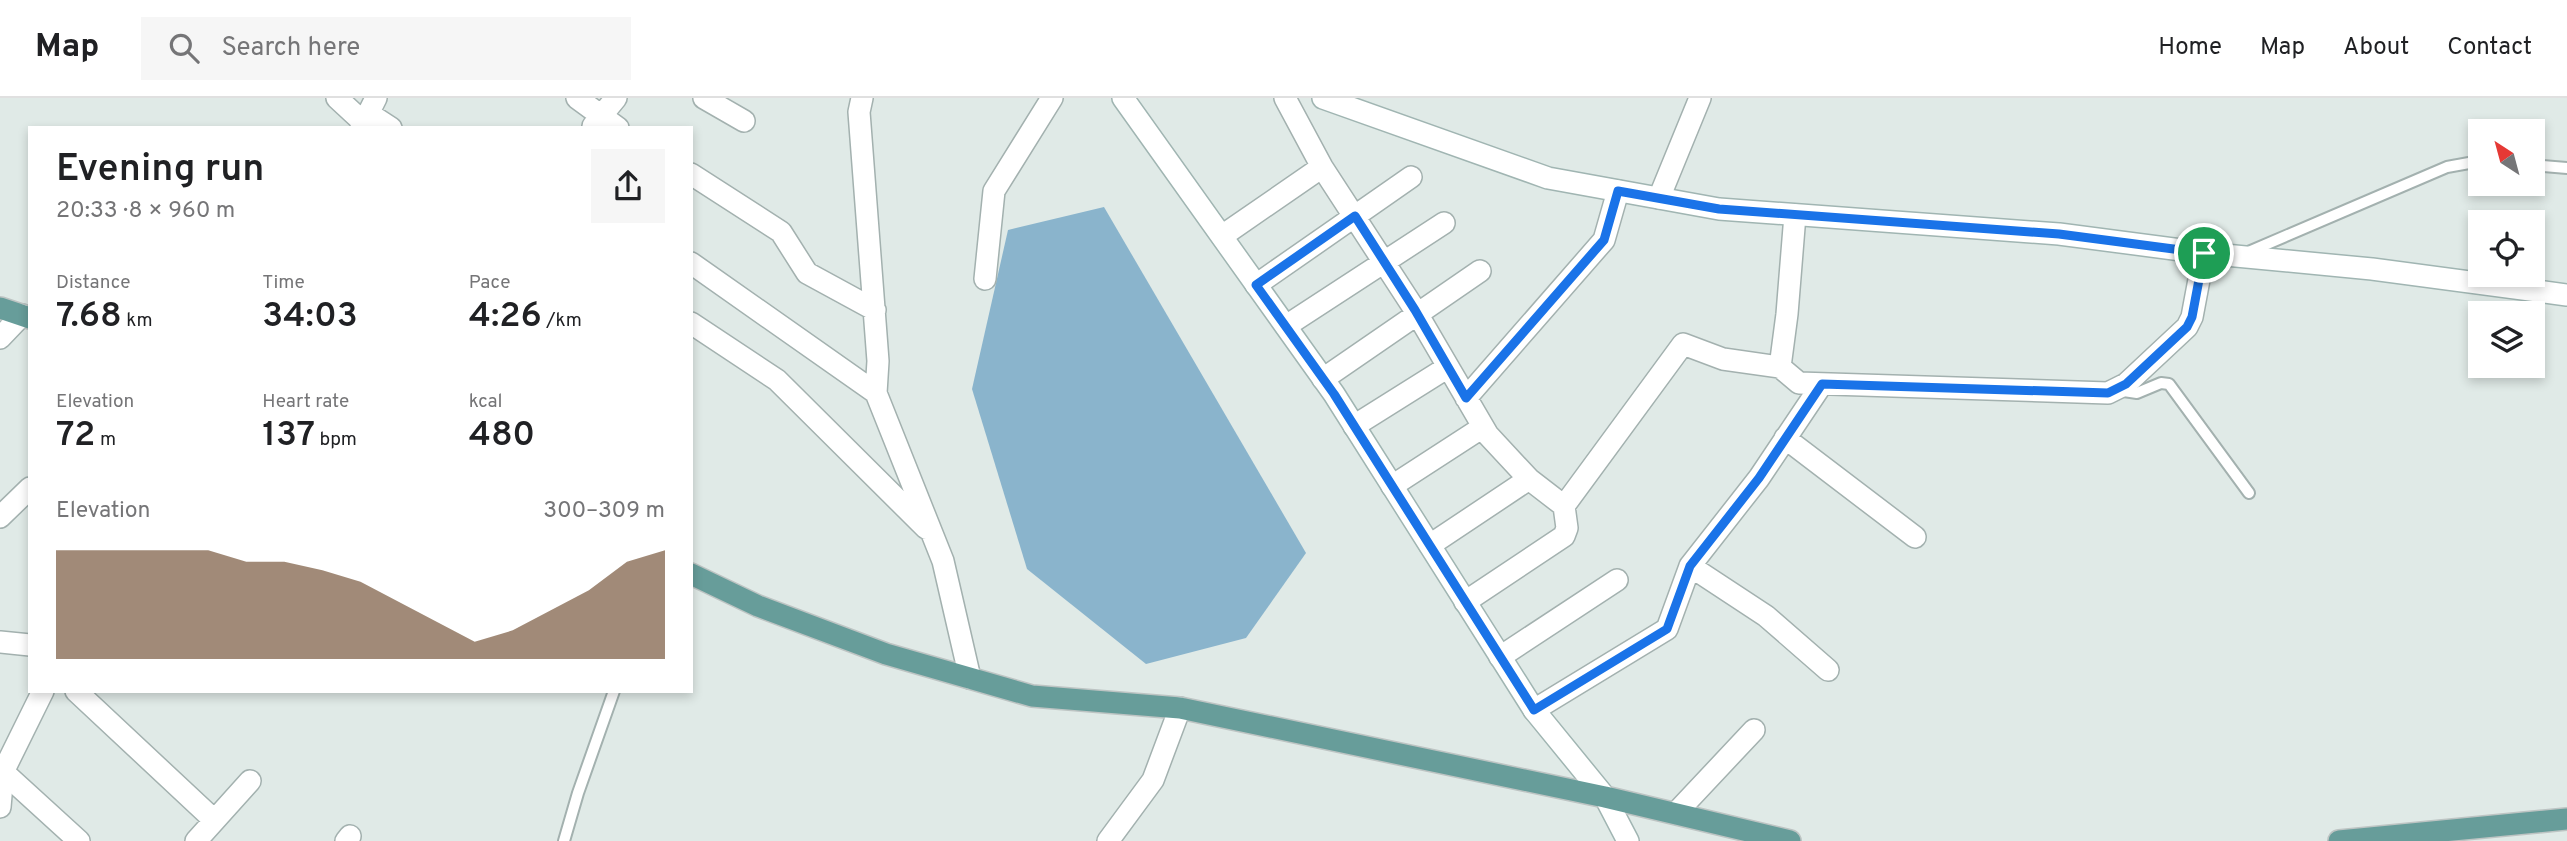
<!DOCTYPE html>
<meta charset="utf-8">
<style>
:root{--surface:#fff;--page:#f6f6f6;--text:#202124;--muted:#757577;--line:#e0e0e0;--accent:#7a5a3f}
body{margin:0;font-family:Overpass,sans-serif;background:var(--page);color:var(--text);height:100vh;display:flex;flex-direction:column;font-size:26px;white-space:nowrap}
*{box-sizing:border-box;margin:0}
p{font-size:23px;color:var(--muted)}
.icon{flex:none;width:38px;height:38px;fill:none;stroke:currentColor;stroke-width:2;stroke-linecap:round;stroke-linejoin:round}
.map{position:relative;flex:1;overflow:hidden}
.sheet{position:absolute;left:28px;top:28px;width:665px;height:567px;display:flex;flex-direction:column;background:var(--surface);border-radius:0px;box-shadow:0 4px 10px #0003}
.sheet>*{flex:none}
.needle{width:46px;rotate:324deg}
.buttons{position:absolute;left:2468px;top:21px;display:grid;gap:14px}
.buttons a{display:grid;place-items:center;width:77px;height:77px;border-radius:0px;background:var(--surface);box-shadow:0 4px 10px #0003;font-size:35px}
.pin{position:absolute;display:grid;place-items:center;width:60px;height:60px;color:#fff;margin:-30px;border:4px solid #fff;border-radius:50%;box-shadow:0 2px 7px #0007}
.round{display:grid;place-items:center;flex:none;width:74px;height:74px;border-radius:0px;background:var(--page)}
.headline{display:flex;align-items:center;justify-content:space-between;height:119px;padding:0 28px}
h1{font-size:38px;font-weight:600;line-height:52px}
.figures{display:grid;grid-template-columns:repeat(3,1fr);gap:10px;height:119px;padding:7px 28px}
.figures div{display:grid;align-content:center}
.figures b{font-size:35px;font-weight:600}
.figures small{font-size:19px;font-weight:400}
.figures p{font-size:19px}
.chart{height:196px;padding:14px 28px}
.chart p{display:flex;justify-content:space-between}
.chart svg{width:100%;height:126px;margin-top:7px;fill:var(--accent);opacity:.7}
header{display:flex;align-items:center;gap:42px;box-sizing:border-box;height:98px;padding:0 35px;background:var(--surface);border-bottom:2px solid var(--line)}
header strong{font-size:33px}
nav{display:flex;gap:38px;margin-inline-start:auto;font-size:24px}
.search{width:490px;height:63px;background:var(--page);display:flex;align-items:center;gap:18px;box-sizing:border-box;padding:0 24px;border-radius:0px;color:var(--muted);font-size:26px}
.map>svg:first-child{display:block}
.water{fill:#8ab4cc}
.lines{fill:none;stroke-linecap:round;stroke-linejoin:round}
.service-casing{stroke:#a3b1af;stroke-width:14}
.minor-casing{stroke:#a3b1af;stroke-width:24}
.tertiary-casing{stroke:#a3b1af;stroke-width:24}
.secondary-casing{stroke:#a0b5b2;stroke-width:24}
.primary-casing{stroke:#bdc4c3;stroke-width:24}
.service{stroke:#fff;stroke-width:10}
.minor{stroke:#fff;stroke-width:21}
.tertiary{stroke:#fff;stroke-width:21}
.secondary{stroke:#fff;stroke-width:21}
.primary{stroke:#679d9a;stroke-width:21}
.route-casing{stroke:#fff;stroke-width:14}
.route{stroke:#1a73e8;stroke-width:9}
</style>
<header>
<strong>Map</strong>
<div class="search"><svg class="icon" aria-label="search" viewBox="0 0 24 24"><circle cx="10" cy="10" r="6"/><path d="M15 15l6 6"/></svg>Search here</div>
<nav><a>Home</a><a>Map</a><a>About</a><a>Contact</a></nav>
</header>
<div class="map">
<svg width="2567" height="743" viewBox="0 0 2567 743">
<rect width="100%" height="100%" fill="#e0eae7"/>
<!-- water -->
<path class="water" d="M1104 109 1306 455 1246 540 1146 566 1027 471 972 291 1008 132Z"/>
<g class="lines">
<defs>
<path id="service" d="M2532 67 2567 70
M2246 155 2447 69 2480 63
M2117 292 2137 295 2161 285 2169 286 2249 395
M564 743 578 695 614 593"/>
<path id="minor" d="M337 0 364 25
M577 0 618 30
M704 0 744 23
M862 0 859 14 878 263 876 295 943 463 970 580
M1285 0 1322 69 1415 212 1488 337 1529 381 1564 408 1683 246 1723 261 1780 269 1787 216 1795 117
M368 15 391 30
M593 28 616 0
M361 30 376 0
M691 76 781 134 807 175 875 212
M1659 100 1700 0
M1222 138 1322 69
M691 165 876 295
M985 181 994 93 1052 0
M1256 187 1411 79
M691 225 777 282 926 430
M1286 228 1444 125
M0 240 22 217
M1780 269 1799 285 2108 295 2126 286 2187 229 2192 219 2204 155
M1323 281 1480 173
M1822 286 1759 380 1690 468 1766 518 1828 572
M1466 300 1604 142 1618 93
M1354 328 1448 269
M1785 340 1915 439
M1392 388 1483 329
M0 419 30 390
M1430 447 1529 381
M1465 504 1564 438 1567 430 1564 408
M0 544 30 547
M1500 559 1617 482
M76 593 214 722
M1534 612 1667 531 1690 468
M0 671 79 743
M1676 715 1754 632
M196 743 250 683
M346 743 350 738
M1108 743 1153 682 1180 610"/>
<path id="tertiary" d="M0 709 3 674 43 593"/>
<path id="secondary" d="M1123 0 1334 296 1534 612 1605 699 1628 743
M1323 0 1548 80 1719 111 2059 136 2204 155 2372 171 2567 197"/>
<path id="primary" d="M0 210 30 220
M691 476 758 508 886 556 1032 598 1180 610 1605 699 1790 743
M2339 743 2567 721"/>
</defs>
<!-- service casing -->
<use href="#service" class="service-casing"/>
<!-- minor casing -->
<use href="#minor" class="minor-casing"/>
<!-- tertiary casing -->
<use href="#tertiary" class="tertiary-casing"/>
<!-- secondary casing -->
<use href="#secondary" class="secondary-casing"/>
<!-- primary casing -->
<use href="#primary" class="primary-casing"/>
<!-- service -->
<use href="#service" class="service"/>
<!-- minor -->
<use href="#minor" class="minor"/>
<!-- tertiary -->
<use href="#tertiary" class="tertiary"/>
<!-- secondary -->
<use href="#secondary" class="secondary"/>
<!-- primary -->
<use href="#primary" class="primary"/>
</g>
<g class="lines">
<defs>
<path id="route" d="M1618 93 1719 111 2059 136 2204 155 2192 219 2187 229 2126 286 2108 295 1822 286 1759 380 1690 468 1667 531 1534 612 1334 296 1256 187 1355 118 1415 212 1466 300 1604 142Z"/>
</defs>
<!-- route casing -->
<use href="#route" class="route-casing"/>
<!-- route -->
<use href="#route" class="route"/>
</g>
</svg>
<div class="buttons">
<a><svg class="needle" viewBox="-14 -14 28 28"><path d="M0-13l5 13h-10z" fill="#e53935"/><path d="M0 13l5-13h-10z" fill="#757577"/></svg></a>
<a><svg class="icon" aria-label="locate" viewBox="0 0 24 24"><circle cx="12" cy="12" r="6"/><path d="M12 2v4M12 18v4M2 12h4M18 12h4"/></svg></a>
<a><svg class="icon" aria-label="layers" viewBox="0 0 24 24"><path d="M12 4l9 5-9 5-9-5zM3 14l9 5 9-5"/></svg></a>
</div>
<div class="pin" style="left:2204px;top:155px;background:#1e9e55"><svg class="icon" aria-label="arrive" viewBox="0 0 24 24"><path d="M6 21V4h12l-3 4 3 4H6"/></svg></div>
<section class="sheet">
<div class="headline"><div><h1>Evening run</h1><p>20:33 · 8 × 960 m</p></div><a class="round"><svg class="icon" aria-label="share" viewBox="0 0 24 24"><path d="M12 15V3M7 8l5-5 5 5M5 13v7h14v-7"/></svg></a></div>
<div class="figures">
<div><p>Distance</p><b>7.68<small> km</small></b></div>
<div><p>Time</p><b>34:03</b></div>
<div><p>Pace</p><b>4:26<small> /km</small></b></div>
</div>
<div class="figures">
<div><p>Elevation</p><b>72<small> m</small></b></div>
<div><p>Heart rate</p><b>137<small> bpm</small></b></div>
<div><p>kcal</p><b>480</b></div>
</div>
<div class="chart"><p><span>Elevation</span>300–309 m</p>
<svg viewBox="0 0 160 44" preserveAspectRatio="none"><path d="M0 44V6L10 6L20 6L30 6L40 6L50 10L60 10L70 13L80 17L90 24L100 31L110 38L120 34L130 27L140 20L150 10L160 6V44z"/></svg>
</div>
</section>
</div>
